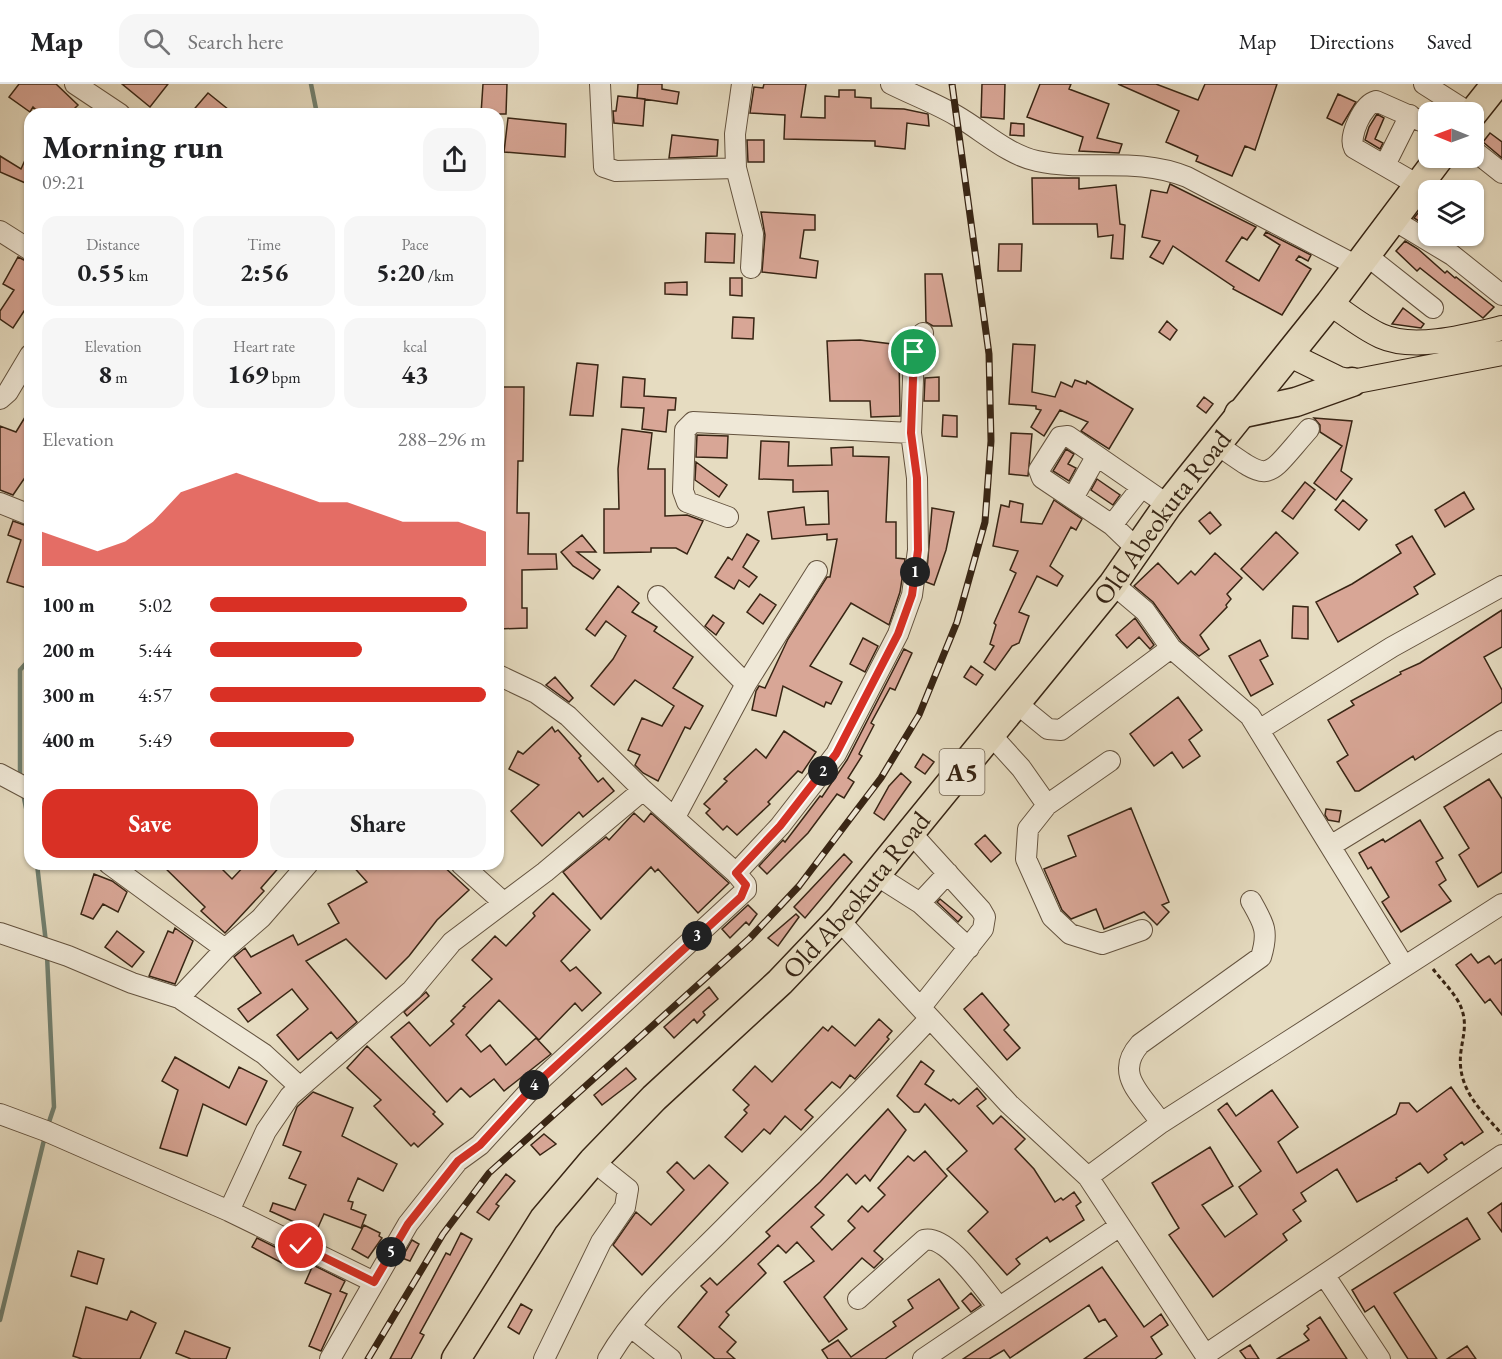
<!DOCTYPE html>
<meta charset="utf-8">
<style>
:root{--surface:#fff;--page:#f6f6f6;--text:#202124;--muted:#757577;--line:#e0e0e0;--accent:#d93025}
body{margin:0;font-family:"EB Garamond",serif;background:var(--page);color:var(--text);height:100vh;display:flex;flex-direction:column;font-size:22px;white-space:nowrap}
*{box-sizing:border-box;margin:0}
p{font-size:20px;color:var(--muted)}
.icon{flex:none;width:33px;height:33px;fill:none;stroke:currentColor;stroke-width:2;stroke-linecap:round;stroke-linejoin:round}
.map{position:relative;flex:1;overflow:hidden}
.sheet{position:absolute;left:24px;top:24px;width:480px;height:762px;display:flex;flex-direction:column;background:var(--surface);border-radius:18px;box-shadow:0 2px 4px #0004}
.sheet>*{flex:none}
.needle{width:39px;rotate:271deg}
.tools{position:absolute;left:1418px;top:18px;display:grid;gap:12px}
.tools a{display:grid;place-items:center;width:66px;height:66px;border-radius:12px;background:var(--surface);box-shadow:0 2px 4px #0004;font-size:30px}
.pin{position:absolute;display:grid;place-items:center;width:51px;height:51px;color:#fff;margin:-26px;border:3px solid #fff;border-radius:50%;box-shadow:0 2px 6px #0007}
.km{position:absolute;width:30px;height:30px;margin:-15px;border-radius:50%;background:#222;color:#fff;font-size:16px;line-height:30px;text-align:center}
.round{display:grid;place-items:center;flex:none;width:63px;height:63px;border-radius:18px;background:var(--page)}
.overview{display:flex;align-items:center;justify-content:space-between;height:102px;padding:0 18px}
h1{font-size:33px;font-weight:700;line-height:45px}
.metrics{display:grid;grid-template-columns:repeat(3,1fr);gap:9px;height:102px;padding:6px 18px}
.metrics div{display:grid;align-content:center;border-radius:15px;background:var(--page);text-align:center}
.metrics b{font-size:26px;font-weight:700}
.metrics small{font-size:16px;font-weight:400}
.metrics p{font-size:16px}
.chart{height:168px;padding:12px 18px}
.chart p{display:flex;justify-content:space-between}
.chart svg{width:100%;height:108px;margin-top:6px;fill:var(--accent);opacity:.7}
.button{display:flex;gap:12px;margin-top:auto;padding:12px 18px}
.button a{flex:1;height:69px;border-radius:18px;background:var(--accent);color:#fff;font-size:24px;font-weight:700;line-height:69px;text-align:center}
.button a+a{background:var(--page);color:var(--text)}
ul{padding:0 18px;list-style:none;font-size:20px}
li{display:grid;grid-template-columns:96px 72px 1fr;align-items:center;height:45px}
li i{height:15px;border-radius:8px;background:var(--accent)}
header{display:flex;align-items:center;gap:36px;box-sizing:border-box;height:84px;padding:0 30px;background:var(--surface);border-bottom:2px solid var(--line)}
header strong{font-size:28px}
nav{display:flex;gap:33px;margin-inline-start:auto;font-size:21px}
.search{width:420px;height:54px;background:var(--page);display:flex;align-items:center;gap:15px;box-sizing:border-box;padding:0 21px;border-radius:18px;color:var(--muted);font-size:22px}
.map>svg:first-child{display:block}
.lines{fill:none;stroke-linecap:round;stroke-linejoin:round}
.stream{stroke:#718070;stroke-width:4.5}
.building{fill:#d8a696;stroke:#382514;stroke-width:1.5}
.minor-casing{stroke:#64533f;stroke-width:22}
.major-casing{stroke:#382514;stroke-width:26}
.highway-casing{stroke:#382514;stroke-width:31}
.path{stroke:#382514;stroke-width:3;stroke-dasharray:4.5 3;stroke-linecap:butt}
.minor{stroke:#efe8d7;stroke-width:20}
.major{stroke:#e6dcc1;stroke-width:24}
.highway{stroke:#e6dcc1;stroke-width:28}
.rail-casing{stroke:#382514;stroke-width:7}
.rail{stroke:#efe8d7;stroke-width:4.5;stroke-dasharray:14;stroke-linecap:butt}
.route-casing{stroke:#fff;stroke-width:12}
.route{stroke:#d93025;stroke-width:8}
.labels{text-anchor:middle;stroke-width:6;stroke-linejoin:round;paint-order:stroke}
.shield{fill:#efe8d7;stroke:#6f604e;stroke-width:1.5}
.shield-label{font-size:26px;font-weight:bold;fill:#382514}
.street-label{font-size:27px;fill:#382514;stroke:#efe8d7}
</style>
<header>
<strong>Map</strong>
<div class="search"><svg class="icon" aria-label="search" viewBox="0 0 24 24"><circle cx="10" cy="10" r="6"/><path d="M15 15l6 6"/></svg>Search here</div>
<nav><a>Map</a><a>Directions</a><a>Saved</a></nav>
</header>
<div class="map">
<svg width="1502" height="1275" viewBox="0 0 1502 1275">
<rect width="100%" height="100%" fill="#e6dcc1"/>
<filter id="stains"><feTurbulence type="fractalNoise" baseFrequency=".00333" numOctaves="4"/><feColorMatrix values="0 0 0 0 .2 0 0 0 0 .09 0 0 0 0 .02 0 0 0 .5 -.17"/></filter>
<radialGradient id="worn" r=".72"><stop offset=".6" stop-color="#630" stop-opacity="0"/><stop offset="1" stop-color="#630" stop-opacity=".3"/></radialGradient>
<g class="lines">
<!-- stream -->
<path class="stream" d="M311 0 317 30
M20 695V586L30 575
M23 709 30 744
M37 780 46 859
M47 871 54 1023 48 1041
M0 1236 45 1052"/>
</g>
<!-- building -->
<path class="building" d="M19 0H56L78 21 69 30H40L33 23 30 28 9 13Z
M122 0H168L150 23Z
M483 0H507L506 30H481Z
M638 0H662V5L679 8 677 20 637 14Z
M764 0H806L801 33 825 34V12L839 13V6H855V13L871 14V24L904 25 928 30 929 42 907 39 905 65 875 62V57L784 55 785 31 750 29 754 3 763 4Z
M982 0H1005L1004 35 981 33Z
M1040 0H1071L1069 5 1109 20 1097 54 1122 60 1119 69 1079 67 1083 53 1027 33Z
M1118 0H1156L1198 16 1205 0H1277L1255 66 1245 62 1232 92 1196 77 1198 72 1166 58 1179 27Z
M208 9 234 30H190Z
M1338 10 1356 18 1342 41 1327 34Z
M618 12 645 15 643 42 614 39 613 27H616Z
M1377 30 1384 34 1375 55 1383 59 1380 65 1365 56 1369 43Z
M508 34 566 40 565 73 504 68Z
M1011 39 1024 40V52L1010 51Z
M1490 49 1502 58V74L1483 58Z
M672 51 718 56 717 72 669 74Z
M747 56H764V78H748Z
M30 65V101L0 88V72L21 85Z
M1032 94H1079V105L1116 101 1120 140 1125 141 1123 175 1111 174 1113 151 1098 153 1097 140H1033Z
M1170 100 1256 143 1247 156 1242 153 1226 177 1259 197 1280 161 1264 151 1266 148 1311 171 1308 177 1299 172 1296 176 1311 185 1282 231 1233 205 1234 203 1173 162 1163 180 1150 173 1160 157 1142 153 1151 106 1167 109Z
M1422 124 1428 129 1427 142 1414 134Z
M761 128 815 131V146H804L800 174 818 177 816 194 762 188 765 151Z
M706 149 735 150 734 179 705 178Z
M1405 157 1418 165 1445 189 1447 187 1455 194 1456 193 1494 223 1483 234 1420 184 1417 187 1396 167Z
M999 160H1022L1021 187H998Z
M18 173 30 179V218L13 244 0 235V227L14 206 3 200Z
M925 190H942L952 242H933L926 238Z
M730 194H742V212L730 211Z
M687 198V211L665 210V199Z
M1403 224 1424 240 1421 244 1392 240Z
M733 233 754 234 753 255 732 254Z
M1167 237 1177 246 1170 256 1159 248Z
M860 256 892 260 891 271 899 272 900 332 871 333 870 317H830L827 257Z
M1013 260 1035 261 1032 308 1055 313 1061 298 1072 303 1075 296 1086 300 1087 297 1133 325 1109 365 1081 347 1088 338 1060 326 1044 352 1031 343 1041 326 1036 325V322L1009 320Z
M577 279 598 281 593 332 570 331Z
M623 293 645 295 644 312 676 314 675 326H668L666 348 642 345 644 324 621 323Z
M939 293V317H924L925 294Z
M502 303H524L523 377H518L517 429H529L528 470H556L557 485 522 486V524H527V544L498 545V353H501Z
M1204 313 1213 320 1206 329 1197 322Z
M30 325V394L26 392 13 411 0 406V342L16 348Z
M943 331 957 332V353L942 352Z
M1314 334 1352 337 1341 387 1352 395 1336 416 1314 399 1342 362 1320 348V341Z
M622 345 652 349 648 385H665V432L687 431 703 437 687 470 676 464H651V468L604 469V425H619L618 385Z
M1011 349 1032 350 1028 392 1009 390Z
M697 351 728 352 727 374 696 373Z
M761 357 789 358 788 382 832 381 831 364 853 363V372L889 373 886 438H896V474L905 475 900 508 889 541 851 519 810 582 842 598 831 620 826 618 824 623 783 602 776 632 752 626 756 607 759 602 765 604 788 555 827 493H830L837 455 827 456V450L772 455 768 428 804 423 806 441 829 440 828 407 793 408V396L759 395Z
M1066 365 1074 370 1068 380 1076 384 1069 397 1053 387Z
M696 378 727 401 719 413 695 396Z
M1097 395 1120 411 1113 421 1091 406Z
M1305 398 1315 406 1293 435 1282 427Z
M1464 408 1474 425 1445 443 1435 426Z
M1054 416 1082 435 1076 446 1071 443 1050 482 1063 492 1057 502 1037 492 1019 528 1029 532 1019 559 1012 562 995 586 984 578 994 562 990 560 996 541 994 539 1016 489 1010 486 1018 467 993 462 1001 421 1009 423 1010 417 1023 420 1021 438 1042 440Z
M1343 416 1367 436 1359 446 1335 426Z
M932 424 954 428 946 466 934 501 926 498Z
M1210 428 1221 441 1210 450 1199 437Z
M13 437 30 443V505L7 498 21 456 8 451Z
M1276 448 1298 469 1263 506 1241 485Z
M747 450 759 457 743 483 757 493 749 503 739 496 734 505 715 493 728 473 732 476Z
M582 451 596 468H577L600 486 593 495 573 482 561 468Z
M1412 452 1435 490 1414 503 1418 510 1338 558 1316 518 1352 500 1401 469 1396 461Z
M1215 469 1242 494 1227 510 1231 515 1226 521 1227 523 1200 551 1209 565 1199 572 1181 557 1153 518 1134 502 1158 479 1178 500 1191 487 1195 491Z
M618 502 639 519 632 528 657 543 654 547 693 573 673 604 703 622 690 645 685 643 658 697 643 689 635 681 640 671 628 666 642 634 662 642 674 622 635 596 614 621 591 602 613 575 626 552 606 537 595 552 586 545Z
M760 510 776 521 763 540 747 528Z
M1293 522 1308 523V555L1292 554Z
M1502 526V563L1484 573 1502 606V618L1415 676 1413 672 1359 707H1355L1337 678 1348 671 1328 636 1354 621 1351 617 1401 590 1400 588 1420 579Z
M713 531 724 539 716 551 705 542Z
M1135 534 1154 561 1150 565 1139 553 1127 564 1116 551Z
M863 554 878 562 865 588 850 580Z
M1260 556 1268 572 1260 576 1273 600 1251 612 1229 572Z
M904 565 912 569 895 606 890 604 871 639 874 641 859 670 862 672 848 694 854 698 844 714 837 710 808 749 767 790 759 782 783 756 785 758 820 712 822 713 847 676Z
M971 582 983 591 976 601 964 593Z
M555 593 573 614 569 618 546 601Z
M1178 613 1202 646 1189 656 1200 672 1183 684 1172 668 1154 682 1130 650Z
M552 643 555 648 558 646 581 672 579 674 598 698 603 694 614 707 583 733 579 728 542 762 511 727 539 701 509 685 518 667 523 670Z
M784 647 816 668 802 689 798 687 768 718 770 720 737 751 727 742 723 746 706 729 710 725 704 720 727 697 724 695 756 665 766 674Z
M923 670 934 678 925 690 915 683Z
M901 689 911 698 884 736 874 729 889 702Z
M1489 695 1502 715V788L1478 803 1459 771 1469 764 1444 723Z
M1131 724 1169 818 1162 821 1169 828 1157 841 1144 828 1104 845 1096 825 1071 835 1062 826 1044 785 1076 772 1068 752Z
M1326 725 1341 727 1339 738 1328 736 1325 731Z
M634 729 644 738 651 729 729 799 698 829 658 785 655 788 651 783 601 835 563 788 606 753 609 756Z
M1420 736 1443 774 1436 778 1446 796 1439 801 1451 817 1401 848 1382 818 1389 813 1371 783 1368 785 1359 769 1383 755 1385 758Z
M985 751 1001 769 991 778 975 760Z
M844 770 852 778 805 834 794 823Z
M161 780H217L232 795 246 780H282L261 804 264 807 225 849 201 827 205 823Z
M351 780H441L469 806 437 836 409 872 386 895 346 855 306 877 357 938 337 955 331 948 298 976 277 951 308 925 292 905 248 938 238 925 261 909 234 873 245 864 251 873 293 851 298 861 339 839 328 820 367 798Z
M94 790 112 797 127 808 118 828 103 820 93 835 81 830Z
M553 809 590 846 561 877 570 887 576 883 601 909 582 927 575 919 539 956 499 916 466 951 481 968 490 961 506 981 536 954 551 970 504 1007 494 995 470 1013 461 1004 447 1018 391 953 409 938 430 962 454 940 451 937 465 923 463 922 492 895 472 876 495 852 506 862 535 832 533 829Z
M940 815 962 833 958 838 937 818Z
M748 821 757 830 749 841 746 838 730 854 722 845Z
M796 830 799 833 778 862 768 854Z
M175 844 193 857 175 900 149 892 168 847 173 849Z
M117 847 144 868 132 883 105 863Z
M1471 870 1478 879 1489 872 1495 880 1502 875V931L1490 915 1485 919 1456 881Z
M709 903 718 915 703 928 705 931 697 939 694 935 674 954 664 943Z
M426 908 429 912 407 932 404 928Z
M982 909 1009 941 1004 946 1020 964 1007 976 964 925Z
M879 935 892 947 887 953 889 955 855 995 850 991 840 1004 832 998 805 1026 813 1033 801 1046 785 1032 770 1050 764 1045 742 1068 725 1053 747 1029 744 1026 749 1021 733 1006 755 982 772 998 823 943 828 947 832 942 855 962Z
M367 962 435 1028 433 1030 443 1040 418 1063 414 1059 411 1062 374 1022 381 1016 347 984Z
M175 973 229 1004 239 983 267 997 246 1041 203 1020 187 1072 160 1064 178 1006 162 997Z
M921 977 934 987 925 1000 951 1017 953 1015 959 1020 977 1004 986 1015 977 1022 993 1040 1001 1032 1025 1055 1015 1065 1034 1085 1055 1118 1061 1114 1063 1116 1074 1108 1081 1118 1076 1122 1084 1136 1050 1158 1047 1153 1016 1175 1020 1180 1007 1191 968 1147 988 1128 947 1085 967 1067 925 1020 919 1028H914L897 1012Z
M626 984 636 995 602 1021 594 1011Z
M1451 1003 1483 1048 1464 1061 1462 1058 1444 1071 1447 1075 1428 1089 1420 1079 1396 1094 1397 1096 1357 1118 1337 1085 1301 1109 1306 1117 1293 1126 1301 1137 1283 1150 1287 1156 1213 1213 1169 1151 1179 1144 1152 1099 1210 1063 1233 1102 1202 1121 1225 1153 1257 1130 1239 1103 1261 1087 1218 1026 1227 1019 1236 1032 1272 1006 1298 1043 1278 1058 1297 1089 1396 1030 1400 1019H1409L1417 1028Z
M313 1008 353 1024 342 1052 397 1080 383 1107 358 1094 348 1117 353 1118 351 1125 366 1131 361 1144 324 1130 316 1148 270 1127 273 1119 295 1126 306 1101 289 1094 301 1068 283 1061 297 1023Z
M888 1025 906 1046 870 1097 865 1091 856 1100 847 1090 815 1123 824 1131 811 1143 832 1166 855 1144 848 1137 862 1122 868 1128 885 1111 878 1104 908 1072 914 1077 925 1067 947 1092 874 1167 883 1175 874 1184 862 1174 824 1213 847 1245 829 1258 784 1198 814 1177 797 1158 786 1169 778 1161 758 1180 766 1189 726 1228 729 1231 719 1243 736 1258 727 1268 735 1275H715L678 1243 707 1208 701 1202 710 1194 717 1201 770 1152 766 1148 820 1098Z
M544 1050 556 1060 540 1071 531 1061Z
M677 1078 694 1095 709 1081 728 1099 642 1191 613 1161 636 1128 651 1141 684 1106 667 1088Z
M506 1090 515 1097 496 1120 499 1122 489 1136 477 1128Z
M1502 1119V1148L1488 1129Z
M1467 1134 1480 1155 1394 1209 1437 1275H1408L1374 1222 1365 1228 1352 1206Z
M364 1141 380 1149 379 1152 382 1154 368 1174 352 1165Z
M461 1149 472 1155 420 1249 424 1251 411 1275H390L446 1169 450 1171Z
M257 1154 287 1169 282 1179 252 1163Z
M412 1156 419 1160 410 1177 402 1174Z
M78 1167 104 1175 97 1200 71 1192Z
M313 1181 345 1197 340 1207 347 1210 321 1267 309 1262 331 1210 305 1199Z
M1102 1183 1144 1243 1161 1230 1168 1241 1151 1253 1162 1270 1155 1275H1084L1117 1252 1105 1235 1099 1238 1089 1221 1010 1274 1004 1266 989 1275H963Z
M939 1195 959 1224 885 1275H828L822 1266 838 1256 851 1273 896 1242 893 1238 913 1224 908 1216Z
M971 1209 981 1221 971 1228 962 1217Z
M521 1220 532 1226 519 1250 508 1243Z
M86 1223 127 1236 131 1227 156 1239 140 1275H82L73 1272Z
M1320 1233 1347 1275H1277L1309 1256 1304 1250 1309 1245 1307 1242Z
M185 1247 230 1264 226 1275H191L176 1269Z
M1250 1261 1259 1275H1246L1240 1267Z
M1467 1262 1476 1275H1447Z"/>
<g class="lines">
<defs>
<path id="minor" d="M75 0 120 30
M600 0 604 83 616 87 736 84
M742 0 735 50 736 84 753 150 751 184
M891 0C913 11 937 20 957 32 983 47 1008 71 1037 77 1088 88 1134 72 1187 93L1357 182
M1424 0 1468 28
M1473 66 1502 89
M1385 81 1410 31
M1418 101 1354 64C1348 53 1363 20 1376 17L1428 40
M1392 135 1452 171 1502 211
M0 147 30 166
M1366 171 1433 224
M0 315 8 308 30 271
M911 349 914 268 923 249
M1215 359C1273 400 1263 397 1309 345
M1073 414 1096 373
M0 419 30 431
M728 433 687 418 683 407 685 346 693 338 911 349 917 394 918 466 912 511 898 550 836 670 780 742 736 789
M1112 441 1141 404
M1136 464 1112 441 1042 394 1039 386 1060 353 1068 352 1168 421
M1113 500 1145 527 1171 564 1250 632 1404 882
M658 512 746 600
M1015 618 1048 645 1061 646 1171 564
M1259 646 1392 563 1502 502
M991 651 1021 684 1047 721
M1110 677 1047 721 1028 745 1026 775 1052 833 1070 850 1102 860 1142 846
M0 690 30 706
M675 733 746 600 817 487
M911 749 981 826 985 833 983 845 921 923
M1332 761 1502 657
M109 780 225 865
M461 780 503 818
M876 791 920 819 969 864
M920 819 948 789
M0 849 68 872 132 899 179 914 264 970 300 1003
M179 914 225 865 261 834 308 780
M930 934 1009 1020 1088 1093 1208 1275
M0 1030 46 1047 229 1127 374 1198
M1161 1039C1144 1012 1112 991 1140 960L1261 873C1269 847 1264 840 1251 817
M1088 1093 1161 1039 1502 820
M229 1127 266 1047 290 1012 412 906 452 858 545 788 643 706
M1325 1192 1380 1275
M858 1215 924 1156C948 1150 984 1206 999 1223
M631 1243 671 1275
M1205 1271 1502 1071
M330 1275 408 1140 458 1077 480 1061 534 1002 746 806V801L736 789 643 706 568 632 536 609 498 591
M544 1275 601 1158 625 1123 628 1105 593 1077
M608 1275C638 1223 687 1182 729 1139 797 1071 865 1004 930 934L839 836
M923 1275 1120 1142"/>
<path id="major" d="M1330 219C1346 230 1363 244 1381 252 1414 267 1469 252 1502 244
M1288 270 1339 295 1352 298 1502 269"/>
<g id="highway">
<path d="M1473 29 1496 0"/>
<path d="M1239 330 1296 318 1352 298"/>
<path id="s1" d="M456 1275 544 1135 593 1077 654 1014 780 898 839 836 1113 500 1168 421 1330 219 1439 74"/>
</g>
</defs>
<!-- minor casing -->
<use href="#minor" class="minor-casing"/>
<!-- major casing -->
<use href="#major" class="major-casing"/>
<!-- highway casing -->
<use href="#highway" class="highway-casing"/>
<!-- path -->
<path class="path" d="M1433 885C1442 897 1458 912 1462 926 1467 941 1463 952 1461 967 1456 1003 1479 1025 1502 1050"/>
<!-- minor -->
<use href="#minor" class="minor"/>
<!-- major -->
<use href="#major" class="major"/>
<!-- highway -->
<use href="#highway" class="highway"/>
<defs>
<path id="rail" d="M368 1275 443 1150 489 1089 750 854 799 802 881 694 919 631 957 538 985 438 991 357 989 270 952 0"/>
</defs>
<!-- rail casing -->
<use href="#rail" class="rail-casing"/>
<!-- rail -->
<use href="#rail" class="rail"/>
</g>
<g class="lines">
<defs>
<path id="route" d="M301 1162 374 1198 408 1140 458 1077 480 1061 534 1002 741 813 746 801 736 789 780 742 836 670 898 550 912 511 918 466 917 394 911 349 914 268"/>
</defs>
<!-- route casing -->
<use href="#route" class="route-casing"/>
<!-- route -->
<use href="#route" class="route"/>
</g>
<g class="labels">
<!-- shield labels -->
<rect class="shield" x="939.5" y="665" width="45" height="46" rx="4.5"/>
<g class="shield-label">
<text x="962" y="697">A5</text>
</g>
<!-- street labels -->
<g class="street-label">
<text dy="9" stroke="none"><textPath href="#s1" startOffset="1102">Old Abeokuta Road</textPath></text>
<text dy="9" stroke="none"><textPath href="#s1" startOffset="616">Old Abeokuta Road</textPath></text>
</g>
</g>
<rect width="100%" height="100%" filter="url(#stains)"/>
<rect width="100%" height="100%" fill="url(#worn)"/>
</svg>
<div class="tools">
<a><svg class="needle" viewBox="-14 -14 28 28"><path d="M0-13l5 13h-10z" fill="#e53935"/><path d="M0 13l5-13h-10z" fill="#757577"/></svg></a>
<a><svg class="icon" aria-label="layers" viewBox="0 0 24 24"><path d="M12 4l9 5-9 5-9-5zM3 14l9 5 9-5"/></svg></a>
</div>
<div class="pin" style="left:914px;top:268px;background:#1e9e55"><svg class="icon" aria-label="arrive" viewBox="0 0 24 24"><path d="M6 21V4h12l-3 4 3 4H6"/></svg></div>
<div class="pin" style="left:301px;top:1162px;background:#d93025"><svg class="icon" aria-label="check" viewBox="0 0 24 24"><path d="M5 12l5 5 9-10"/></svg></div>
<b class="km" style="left:915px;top:488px">1</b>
<b class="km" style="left:823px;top:687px">2</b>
<b class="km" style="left:697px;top:852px">3</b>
<b class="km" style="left:534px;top:1001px">4</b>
<b class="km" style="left:391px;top:1168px">5</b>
<section class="sheet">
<div class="overview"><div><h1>Morning run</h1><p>09:21</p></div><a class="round"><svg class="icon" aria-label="share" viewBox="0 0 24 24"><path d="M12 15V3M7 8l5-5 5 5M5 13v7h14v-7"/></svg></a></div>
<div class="metrics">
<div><p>Distance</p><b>0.55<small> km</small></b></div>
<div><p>Time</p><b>2:56</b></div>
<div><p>Pace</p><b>5:20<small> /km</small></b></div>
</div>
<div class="metrics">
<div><p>Elevation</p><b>8<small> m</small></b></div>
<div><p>Heart rate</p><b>169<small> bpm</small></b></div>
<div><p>kcal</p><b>43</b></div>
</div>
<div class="chart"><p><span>Elevation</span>288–296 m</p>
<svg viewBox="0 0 160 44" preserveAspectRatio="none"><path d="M0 44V30L10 34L20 38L30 34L40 26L50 14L60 10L70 6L80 10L90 14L100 18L110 18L120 22L130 26L140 26L150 26L160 30V44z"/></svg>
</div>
<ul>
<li><b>100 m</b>5:02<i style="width:93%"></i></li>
<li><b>200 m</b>5:44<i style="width:55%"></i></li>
<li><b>300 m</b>4:57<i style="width:100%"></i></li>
<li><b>400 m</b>5:49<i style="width:52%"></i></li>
</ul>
<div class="button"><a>Save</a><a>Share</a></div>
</section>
</div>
